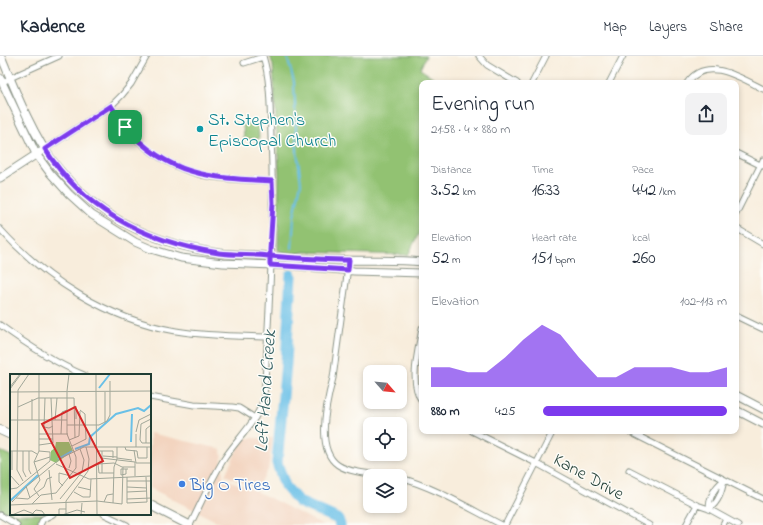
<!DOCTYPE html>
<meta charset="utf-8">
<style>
:root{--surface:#fff;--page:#f2f2f3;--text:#1f2937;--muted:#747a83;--line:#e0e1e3;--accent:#7c3aed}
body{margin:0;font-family:"Indie Flower",sans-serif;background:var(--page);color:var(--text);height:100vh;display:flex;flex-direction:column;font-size:15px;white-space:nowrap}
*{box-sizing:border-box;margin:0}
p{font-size:13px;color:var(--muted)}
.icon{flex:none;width:22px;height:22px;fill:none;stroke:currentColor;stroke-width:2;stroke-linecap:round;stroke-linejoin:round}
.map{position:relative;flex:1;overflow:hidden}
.sheet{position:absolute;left:419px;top:24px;width:320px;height:354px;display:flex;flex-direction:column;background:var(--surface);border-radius:8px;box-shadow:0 2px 6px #0003}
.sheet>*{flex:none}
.needle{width:26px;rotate:117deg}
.controls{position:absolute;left:363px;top:309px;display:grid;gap:8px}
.controls a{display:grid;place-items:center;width:44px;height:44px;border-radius:8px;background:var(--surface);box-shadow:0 2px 6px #0003;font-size:20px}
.pin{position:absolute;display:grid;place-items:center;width:34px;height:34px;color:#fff;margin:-17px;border-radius:8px;box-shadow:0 2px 6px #0006}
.round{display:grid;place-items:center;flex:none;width:42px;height:42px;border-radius:8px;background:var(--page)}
.headline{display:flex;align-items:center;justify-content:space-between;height:68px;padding:0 12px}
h1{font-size:22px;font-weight:600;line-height:30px}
.metrics{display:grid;grid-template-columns:repeat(3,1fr);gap:6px;height:68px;padding:4px 12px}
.metrics div{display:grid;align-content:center}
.metrics b{font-size:17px;font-weight:600}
.metrics small{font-size:11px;font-weight:400}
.metrics p{font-size:11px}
.chart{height:112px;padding:8px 12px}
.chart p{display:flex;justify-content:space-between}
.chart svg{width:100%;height:72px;margin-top:4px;fill:var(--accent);opacity:.7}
ul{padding:0 12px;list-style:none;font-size:13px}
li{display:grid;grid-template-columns:64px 48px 1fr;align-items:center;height:30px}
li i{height:10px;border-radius:5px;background:var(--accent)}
header{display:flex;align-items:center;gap:24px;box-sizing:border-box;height:56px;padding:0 20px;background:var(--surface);border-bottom:1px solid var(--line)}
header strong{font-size:19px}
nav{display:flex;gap:22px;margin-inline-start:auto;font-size:14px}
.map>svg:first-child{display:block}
.built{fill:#f3d4bf}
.green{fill:#92c272;stroke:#588053}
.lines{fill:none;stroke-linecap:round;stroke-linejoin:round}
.stream{stroke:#6ac0e7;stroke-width:2}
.river{stroke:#6ac0e7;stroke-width:11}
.street-casing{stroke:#8c9588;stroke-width:7}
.secondary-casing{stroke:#8c9588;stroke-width:9}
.primary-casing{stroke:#8c9588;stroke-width:10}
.street{stroke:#fff;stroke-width:5}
.secondary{stroke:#fff;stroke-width:7}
.primary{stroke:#fff;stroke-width:8}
.route-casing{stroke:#fff;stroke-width:8}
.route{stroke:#7c3aed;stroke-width:5}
.culture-dot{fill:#0f9aa8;stroke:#fdfcf7;stroke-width:1.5}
.shop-dot{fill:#3f7fe0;stroke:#fdfcf7;stroke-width:1.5}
.labels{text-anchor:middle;stroke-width:3;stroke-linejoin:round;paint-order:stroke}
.culture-label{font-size:18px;fill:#0d838f;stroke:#fdfcf7;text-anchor:start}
.street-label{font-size:18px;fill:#1f3d34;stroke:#fdfcf7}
.shop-label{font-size:18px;fill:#366cbe;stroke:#fdfcf7;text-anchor:start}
.water-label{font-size:19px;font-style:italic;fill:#325e61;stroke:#fdfcf7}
.inset-river{fill:none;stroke:#6ac0e7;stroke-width:2}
.inset-road{fill:none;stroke:#a1a799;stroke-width:1}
.view{fill:#d62828;fill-opacity:0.15;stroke:#d62828;stroke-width:2}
.inset-edge{fill:none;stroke:#1f3d34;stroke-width:2}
</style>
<header>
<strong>Kadence</strong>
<nav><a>Map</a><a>Layers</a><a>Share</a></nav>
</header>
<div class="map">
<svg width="763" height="469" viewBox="0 0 763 469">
<rect width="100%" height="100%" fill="#fdfcf7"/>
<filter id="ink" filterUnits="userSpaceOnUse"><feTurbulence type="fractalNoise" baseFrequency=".025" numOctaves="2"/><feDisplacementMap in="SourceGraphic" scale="8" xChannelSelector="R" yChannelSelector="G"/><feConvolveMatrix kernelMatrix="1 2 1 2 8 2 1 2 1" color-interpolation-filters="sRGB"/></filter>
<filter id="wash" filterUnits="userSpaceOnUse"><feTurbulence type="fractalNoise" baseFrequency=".012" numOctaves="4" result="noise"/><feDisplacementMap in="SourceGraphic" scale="16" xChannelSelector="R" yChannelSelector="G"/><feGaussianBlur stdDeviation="0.9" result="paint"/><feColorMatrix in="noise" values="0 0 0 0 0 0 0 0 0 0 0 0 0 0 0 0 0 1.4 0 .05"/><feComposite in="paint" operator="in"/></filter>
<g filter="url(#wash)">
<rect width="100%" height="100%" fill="#f8eddc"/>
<!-- built -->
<path class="built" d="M150 377 221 393 223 422 256 435 323 469H224L150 432Z
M243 382H273L268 414 256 433 225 419Z"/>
<!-- green -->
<path class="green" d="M270 0H426L420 13 442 27H422V171L408 199 303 196C295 200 285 199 278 194L279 117 273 9Z
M243 68H258L259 83H244Z
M0 395 11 400V458H43L36 469H26L0 453 1 436Z"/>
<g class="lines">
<!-- stream -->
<path class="stream" d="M287 0 294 26 297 95 301 127 294 160 292 192"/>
<!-- river -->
<path class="river" d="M291 219 286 307 277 407 285 430 299 446 338 463 340 469"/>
</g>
</g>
<g filter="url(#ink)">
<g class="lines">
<defs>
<path id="street" d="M479 0 487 9 517 27
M244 7 263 1
M2 27 10 22 59 0
M532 27 546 0
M609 27 623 0
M687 27C706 0 738 20 763 33
M111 50C129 84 164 110 202 119 225 124 249 124 272 125
M45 93 111 50 122 39 131 28 147 0
M736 97 762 110
M736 158 763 104
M736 172 763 188
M0 173C46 224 107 263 176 275 206 280 237 280 267 281
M349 204 333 322C327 344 315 394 338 409 350 417 374 418 389 420
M736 260 763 273
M0 269C26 288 53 306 84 319
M422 272C419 292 408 327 422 345
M150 341 194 349 232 351 239 352 255 362
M472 375 536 407 649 469
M628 375 763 443
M629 414 697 449 709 453 738 469
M400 422C435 431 470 453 502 469
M724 424C722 435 719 446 709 453 709 441 715 431 724 424Z
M104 458 127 469
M0 459 17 469
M40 469 43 463 53 458
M190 469C201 447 211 424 224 403 237 383 257 366 264 342 269 255 275 168 271 81 270 55 271 26 263 0
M505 469 553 375
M686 469 697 449
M723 469 726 463"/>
<path id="secondary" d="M1 0C15 34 33 80 55 108 96 161 154 188 219 197 236 199 253 198 271 200 296 202 321 204 346 204 371 205 397 203 422 206
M0 22 36 98 50 117 69 138 92 159 135 186 151 193 181 202 223 207 297 210 354 215 422 217
M0 122 40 96
M736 339 763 353
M736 354 763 368"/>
<path id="primary" d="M0 374 11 379
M150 449 189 469"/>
</defs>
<!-- street casing -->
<use href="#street" class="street-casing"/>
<!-- secondary casing -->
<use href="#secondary" class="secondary-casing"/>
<!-- primary casing -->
<use href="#primary" class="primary-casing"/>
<!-- street -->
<use href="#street" class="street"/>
<!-- secondary -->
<use href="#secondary" class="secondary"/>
<!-- primary -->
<use href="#primary" class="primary"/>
</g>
</g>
<g class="lines" filter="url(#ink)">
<defs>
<path id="route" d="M125 71C170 121 210 122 272 125L273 147 270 194C270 199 270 204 270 209L348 214 349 204C323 204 297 202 270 200 253 198 236 199 219 197 146 186 85 156 45 93L111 50 125 71"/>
</defs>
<!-- route casing -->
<use href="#route" class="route-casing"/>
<!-- route -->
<use href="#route" class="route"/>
</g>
<!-- markers -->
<circle class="culture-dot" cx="200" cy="73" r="4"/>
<circle class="shop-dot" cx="182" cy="428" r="4"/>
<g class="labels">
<!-- culture labels -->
<g class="culture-label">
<text x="208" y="69">St. Stephen's<tspan x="208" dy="21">Episcopal Church</tspan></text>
</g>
<!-- street labels -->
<g class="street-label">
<text transform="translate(589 420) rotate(29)" y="6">Kane Drive</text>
</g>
<!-- shop labels -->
<g class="shop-label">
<text x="190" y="434">Big O Tires</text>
</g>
<!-- water labels -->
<g class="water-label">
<text transform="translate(264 335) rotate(-86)" y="7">Left Hand Creek</text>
</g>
</g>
<!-- overview -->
<g transform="translate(10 318)">
<rect width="141" height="141" fill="#f8eddc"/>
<path d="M46 68H59L63 77 46 89 40 86 41 77 45 74Z" fill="#92c272"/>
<path class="inset-river" d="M89 14 100 0M121 68 122 40M65 75 79 70 80 63 106 40 128 34 134 37 141 31M48 85 62 77M0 127 28 101"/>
<path class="inset-road" d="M86 0V17M0 13 10 0M0 15 11 0M57 17 59 0M86 17 87 141M0 18 141 17M95 18V48M35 24 34 53 39 54 43 52M66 32V45M8 33 28 24H64L65 64M141 45 131 50 130 66 132 69H141M0 46H57M22 46V25M45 46 47 24M57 51H89L97 47 100 41V7M126 58 129 46 141 40M29 60H58M51 60 52 38 57 36M29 65H43M59 66 69 62 70 37M136 69V55L141 51M29 71 43 69 41 24M62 72 76 65 75 40 70 36M115 73 116 76 127 77 128 84H137V73M126 73V60M124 76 126 89H141M0 77H22L27 80M2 77V96M13 77V97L16 103M19 77V96L21 100M59 80 61 87 59 94M93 82 107 83M103 84V77H88L91 84 125 88V102M107 84 122 86M24 88 40 83M46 90 79 105 141 102M116 95V100L111 101V95H118M39 96 42 126M92 99V77M104 99H89L88 90 104 89 112 93H125M0 101 9 111M13 107 7 96 8 16 19 0M117 107H141M16 112 20 124M53 112 49 108V99L61 102M68 113 81 116M117 113 137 114M0 115 7 114 40 87V78L29 77M64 118 73 123H80L81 105M117 118 137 117M29 122 24 115 30 106 24 88 29 77V0M6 124 18 125 34 113 37 105 42 103M50 125 72 98 74 86 70 75M117 125 141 124M87 127 112 130 113 93M2 128 17 112 51 84 74 73H141M94 128 97 121 103 120M103 129 104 93 107 85V73M117 129 137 128 136 103M117 129V103M22 130 31 121 46 119 66 94V83L57 60V18M0 131 87 127M2 141 14 136 26 141M21 141 26 136 32 137 35 141M49 141V135H56M52 141 67 136 75 138M56 141V127L78 97 79 85 76 73M71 141 72 129"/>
<path class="view" d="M65 33 93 87 60 104 32 50Z"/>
<rect width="141" height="141" class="inset-edge"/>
</g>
</svg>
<div class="controls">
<a><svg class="needle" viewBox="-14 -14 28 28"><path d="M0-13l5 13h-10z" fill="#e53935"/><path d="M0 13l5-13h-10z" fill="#747a83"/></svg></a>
<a><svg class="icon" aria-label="locate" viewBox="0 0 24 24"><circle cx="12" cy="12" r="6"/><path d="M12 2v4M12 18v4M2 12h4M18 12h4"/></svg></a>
<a><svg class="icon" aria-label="layers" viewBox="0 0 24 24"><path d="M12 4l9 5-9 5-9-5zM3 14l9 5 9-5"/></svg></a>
</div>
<div class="pin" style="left:125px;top:71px;background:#1e9e55"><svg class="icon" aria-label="arrive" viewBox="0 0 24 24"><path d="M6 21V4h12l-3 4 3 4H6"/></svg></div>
<section class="sheet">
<div class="headline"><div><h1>Evening run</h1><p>21:58 · 4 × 880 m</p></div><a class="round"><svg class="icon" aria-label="share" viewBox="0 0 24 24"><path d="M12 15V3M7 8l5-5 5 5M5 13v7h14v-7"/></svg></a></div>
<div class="metrics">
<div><p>Distance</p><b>3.52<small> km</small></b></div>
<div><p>Time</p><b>16:33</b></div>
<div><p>Pace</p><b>4:42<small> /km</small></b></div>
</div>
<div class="metrics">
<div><p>Elevation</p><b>52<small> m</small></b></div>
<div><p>Heart rate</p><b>151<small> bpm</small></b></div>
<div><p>kcal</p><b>260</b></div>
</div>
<div class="chart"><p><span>Elevation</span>102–113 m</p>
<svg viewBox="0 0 160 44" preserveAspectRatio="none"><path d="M0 44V32L10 32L20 35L30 35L40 26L50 15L60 6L70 12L80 26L90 38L100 38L110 32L120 32L130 32L140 35L150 35L160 32V44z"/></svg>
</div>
<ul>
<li><b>880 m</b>4:25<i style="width:100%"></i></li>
</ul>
</section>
</div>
